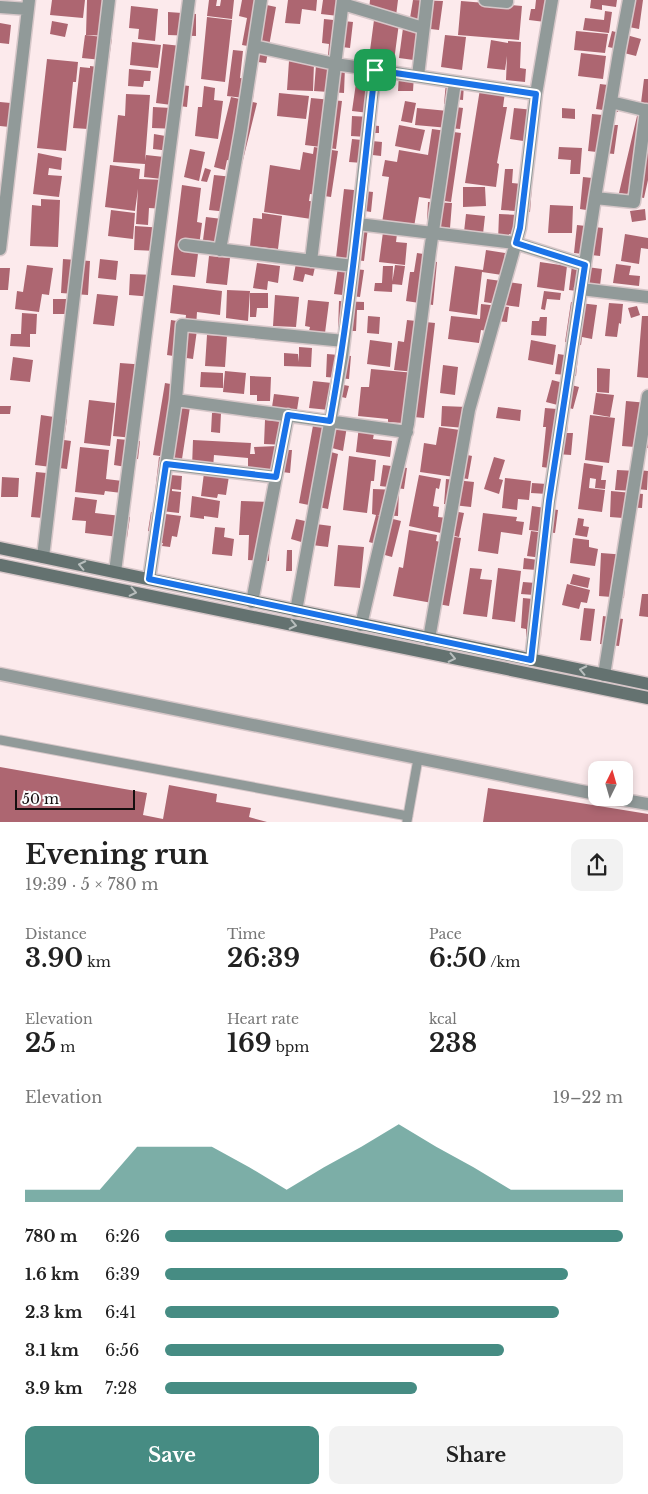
<!DOCTYPE html>
<meta charset="utf-8">
<style>
:root{--surface:#fff;--page:#f2f2f2;--text:#222;--muted:#767676;--accent:#468c83}
body{margin:0;font-family:"Libre Baskerville",serif;background:var(--page);color:var(--text);height:100vh;display:flex;flex-direction:column;font-size:19px;white-space:nowrap}
*{box-sizing:border-box;margin:0}
p{font-size:16px;color:var(--muted)}
.icon{flex:none;width:28px;height:28px;fill:none;stroke:currentColor;stroke-width:2;stroke-linecap:round;stroke-linejoin:round}
.map{position:relative;height:822px;overflow:hidden}
.sheet{display:flex;flex-direction:column;background:var(--surface);flex:1}
.sheet>*{flex:none}
.needle{width:32px;rotate:5deg}
.fabs{position:absolute;left:588px;top:761px;display:grid;gap:10px}
.fabs a{display:grid;place-items:center;width:45px;height:45px;border-radius:10px;background:var(--surface);box-shadow:0 2px 8px #0003;font-size:25px}
.scale{position:absolute;left:15px;bottom:12px;width:120px;box-sizing:border-box;padding-left:5px;border:2px solid #160f10;border-top:0;font-size:14px;line-height:18px;white-space:nowrap;color:#160f10;-webkit-text-stroke:4px #fcfcfc;paint-order:stroke}
.pin{position:absolute;display:grid;place-items:center;width:42px;height:42px;color:#fff;margin:-21px;border-radius:10px;box-shadow:0 2px 8px #0006}
.round{display:grid;place-items:center;flex:none;width:52px;height:52px;border-radius:10px;background:var(--page)}
.overview{display:flex;align-items:center;justify-content:space-between;height:85px;padding:0 25px}
h1{font-size:28px;font-weight:700;line-height:38px}
.stats{display:grid;grid-template-columns:repeat(3,1fr);gap:8px;height:85px;padding:5px 25px}
.stats div{display:grid;align-content:center}
.stats b{font-size:25px;font-weight:700}
.stats small{font-size:14px;font-weight:400}
.stats p{font-size:14px}
.chart{height:140px;padding:10px 25px}
.chart p{display:flex;justify-content:space-between}
.chart svg{width:100%;height:90px;margin-top:5px;fill:var(--accent);opacity:.7}
.action{display:flex;gap:10px;margin-top:auto;padding:10px 25px}
.action a{flex:1;height:58px;border-radius:10px;background:var(--accent);color:#fff;font-size:20px;font-weight:700;line-height:58px;text-align:center}
.action a+a{background:var(--page);color:var(--text)}
ul{padding:0 25px;list-style:none;font-size:16px}
li{display:grid;grid-template-columns:80px 60px 1fr;align-items:center;height:38px}
li i{height:12px;border-radius:6px;background:var(--accent)}
.map>svg:first-child{display:block}
.building{fill:#ad6671}
.lines{fill:none;stroke-linecap:round;stroke-linejoin:round}
.service-casing{stroke:#d7c7c9;stroke-width:11}
.minor-casing{stroke:#d7c7c9;stroke-width:15}
.secondary-casing{stroke:#d7c7c9;stroke-width:15}
.service{stroke:#919a99;stroke-width:9}
.minor{stroke:#919a99;stroke-width:12}
.secondary{stroke:#647270;stroke-width:12}
.oneway{stroke:#b8bebd}
.route-casing{stroke:#fff;stroke-width:10}
.route{stroke:#1a73e8;stroke-width:6}
</style>
<div class="map">
<svg width="648" height="822" viewBox="0 0 648 822">
<rect width="100%" height="100%" fill="#fceaec"/>
<!-- building -->
<path class="building" d="M52 0H85L83 18 50 15Z
M87 0H113L112 36 86 35Z
M209 0H217L216 6H220L221 0H234L232 19 207 16Z
M242 0H262V4L276 7 266 63 249 61 265 49 242 45 247 18 239 16Z
M288 0H317L316 11 302 9 300 24 285 23Z
M323 0H349L347 17 321 14Z
M370 0H398L396 16 369 10Z
M413 0 443 1 439 30 422 28 423 20 410 18Z
M536 0H558L557 11 546 10 545 22 529 20 531 9H535Z
M591 0H617L616 7 602 5V10L590 8Z
M622 0H643L639 29 629 27 620 18Z
M461 1 522 6 519 40 458 35Z
M131 6 158 9 155 41 138 39 139 29 129 28Z
M605 11 612 12 609 33 583 30 585 18 604 20Z
M168 12 196 14V36L168 35Z
M207 17 232 20 225 82 201 79Z
M324 19 353 22 350 48 342 47V56L328 55 329 44 322 43Z
M374 20 399 23 394 61 369 58Z
M52 21 68 24 65 37 50 34Z
M0 23 11 25 9 44 0 43Z
M403 28 423 31 421 61 399 58Z
M576 31 608 34 605 53 574 50Z
M612 31 641 39 636 56 612 50 613 48 608 47Z
M85 35 112 38 109 59 102 58V60L82 58Z
M445 35 466 37 462 70 441 67Z
M491 40 508 43V41L521 42 520 68 526 69 525 82 506 80 507 56 505 70 487 68Z
M132 42 161 45 158 68 130 65Z
M163 44 190 47 188 63 177 62 174 84 189 86 187 107 156 103Z
M233 50 243 51 240 78 255 80 253 99 227 96Z
M581 53 606 56 603 79 578 76Z
M47 59 78 62 76 82H73L66 151 37 148Z
M289 61 314 63 313 91 287 90Z
M316 65 345 67 344 93 314 91Z
M90 66 98 67 88 129 73 128 80 67 90 68Z
M129 69 151 71 150 81H144L143 87 128 86Z
M358 69 375 71 369 113 352 111Z
M399 74 414 75 413 91H398Z
M644 79H648V104L641 103Z
M446 82 464 84 463 100 453 99 452 105 444 104Z
M600 84 616 86 614 100H620L618 112 596 109Z
M204 86 215 88 214 100 223 101 218 139 195 136 198 107H202Z
M480 89 505 92 503 107H507L497 163 499 164 496 187 465 183Z
M279 93 309 96 306 119 277 116Z
M126 94 150 95 145 161 146 155 173 158 171 180 144 177 145 164 113 162 118 115 125 116Z
M231 97 257 103 242 164 227 160 225 170 214 167Z
M311 98 342 101 336 149 305 145Z
M405 101 416 103 412 123 401 121Z
M0 102 21 104 19 128 0 126Z
M448 106 463 108 460 129 415 125 417 108 448 111Z
M153 107 171 108 178 129 152 128Z
M514 108 534 110 530 142 510 139Z
M562 108 575 109V119L562 118Z
M592 114 613 116 612 125H618L614 154 588 151Z
M352 116 371 117V125L379 126V133H367V137L351 136Z
M637 116 648 119V180L644 198 619 193Z
M399 125 425 130 420 151 395 146Z
M432 129 461 133 451 202 419 197 414 227 382 223 389 177 382 176 385 160 397 162 399 150 428 155Z
M154 134 171 137 170 151 153 149Z
M352 139 382 142 381 156 364 154 363 163 349 162Z
M314 147 338 151 331 197 310 194 309 201 320 202 318 220 264 212 270 165 300 170 303 152 313 154Z
M559 147 582 148 580 174H570L571 160 558 159Z
M190 149 205 152 199 181 184 177Z
M38 153 62 158 61 170 49 168 48 175 62 176 59 197 33 194Z
M110 165 140 169 139 179 167 180 165 209 149 208 148 225 136 224 138 189 135 211 105 207Z
M205 168 211 170 207 182 201 181Z
M505 169H513L512 183 532 185 530 212 501 210Z
M214 175 233 177 228 212 209 210Z
M583 177 602 179 599 212 580 209Z
M182 185 201 188 197 222 202 223 195 277 171 275Z
M463 187H485L486 206 463 207Z
M344 189 373 192 371 212 365 211 363 226 368 227 364 261 336 258Z
M41 199 60 200 58 247 30 246 32 205 41 206Z
M428 202 452 203 450 228 437 227 438 221 427 220Z
M550 205 573 206 572 233H548Z
M645 209 646 220 632 222 630 211Z
M111 210 135 213 133 239 108 236Z
M262 213 282 216 278 249 250 246 253 218 262 219Z
M466 214 485 216 483 234 464 232Z
M499 214 519 215 518 235 509 234V242L498 241Z
M206 217 222 219 220 242 203 240Z
M577 225 603 228 600 256 574 253Z
M135 226 164 228 157 251 134 250Z
M383 232 397 234 396 242 407 243 405 265 379 262Z
M625 234 648 238V249L641 248 639 264 621 261Z
M486 250 505 253 502 275 482 272 477 315 449 311 455 266 483 270Z
M417 253 430 255 429 261 437 262 433 305 406 301 410 272H414Z
M209 256 230 258 227 285 206 283Z
M63 259 90 261 88 295 61 293Z
M100 259 118 261 116 280 98 278Z
M540 262 567 266 564 291 537 287Z
M257 263 280 266 278 283 268 281 267 290 253 288Z
M296 263 315 267 313 276 305 274 303 282 293 280Z
M616 264 631 266 629 275 640 276 639 286 613 283Z
M27 265 53 268 49 295 42 294 39 312 15 309 17 291 23 292Z
M395 265 405 266 402 285 392 284Z
M572 265 602 269 599 294 569 290Z
M383 266H393L392 292 374 291 375 283H382Z
M338 267 364 270 360 297 334 294Z
M0 268H10L8 290H0Z
M130 274 154 275 153 297 129 295Z
M487 279 522 284 519 307 484 302Z
M173 285 222 291 220 315 197 312 196 327 185 325 186 315 170 313Z
M227 290 250 291 248 321 226 318Z
M544 291 561 293 560 300 547 299 545 310 541 309Z
M250 293H268V308H257L256 317H250Z
M97 294 118 296 114 326 93 324Z
M275 295 299 297 296 327 273 326Z
M53 299H67L68 314H53Z
M308 300 329 302 325 333 309 331 310 327 305 326Z
M339 301 364 302V310H357L356 331H338Z
M571 302 597 305 592 339 582 337 581 345 565 342Z
M609 303 623 304 621 324 619 323 617 337 605 336Z
M481 304 509 307 507 322 495 321 494 332 481 330 479 343 448 339 451 316 480 319Z
M637 306 640 315 631 318 628 308Z
M22 313 37 314 36 334H30V347L10 346 11 334H21Z
M368 316 380 317 379 334 367 333Z
M642 316H648V378L637 377Z
M540 317H547L546 336 531 335 532 321H539Z
M171 320 183 322 197 330 193 359 167 355Z
M407 320 435 323 424 418 404 416 416 372 394 370 398 341 404 342Z
M207 335 227 336 225 367 205 366Z
M370 340 392 343 390 367 367 364Z
M531 340 556 345 553 365 528 360Z
M299 347 312 348 311 367 284 366V353L298 354 299 362Z
M327 354 351 356 349 379 326 377Z
M558 354 578 357 576 376 555 374Z
M13 357 33 360 30 382 10 380Z
M120 363 147 365 145 393H137L133 438 113 436Z
M443 365 458 367 455 395 440 393Z
M597 368 610 369 609 393 597 392Z
M371 369 415 373 403 423 388 422V419L358 416 361 387H369Z
M225 371 246 373 244 394 223 392Z
M201 372 223 373V388L200 387Z
M250 376 271 377 270 401H257V395H250Z
M552 380 579 387 573 409 546 402Z
M313 381 332 383 329 410 309 408Z
M165 383 182 386 179 405 190 407 182 459 153 455Z
M339 384 349 386 346 398 337 396Z
M596 393 614 395 610 417 593 414Z
M274 394 299 397 297 410 272 407Z
M89 400 115 403 110 446 84 443Z
M626 401 648 403V448L622 446Z
M0 406H11L10 414H0Z
M442 406 467 407 465 428 441 426Z
M498 407 521 410 520 421 496 418Z
M545 408 569 410 567 433H573L571 455 557 454 556 469 542 467 546 427H543Z
M212 413H221L220 433 211 432Z
M41 415 67 419 64 440 71 441 67 469 35 465Z
M590 415 615 418 609 463 585 460Z
M265 420 287 422 286 445 264 444Z
M314 420 347 426 343 451 332 448 331 452 338 454 328 509 299 503Z
M359 426 375 428 373 439 392 441 390 457 356 452Z
M439 427 467 431 463 454 472 456 468 479 420 472 424 443 436 445Z
M117 439 140 441 138 459 127 458 126 467 114 465Z
M193 440 251 443 250 454H255L254 447 278 446 279 470 248 469V458L214 455 213 468 192 467Z
M80 447 109 450 106 479 131 482 130 494 105 491 104 495 75 492Z
M283 450H292L290 473 282 472Z
M349 456 376 460 374 481H371L367 513 343 510Z
M159 457 173 459 171 475 182 476 181 490 172 489V491L181 492 179 513 153 510Z
M494 457 505 460 499 479 503 480 499 494 484 489Z
M584 463 603 466 601 480H606L605 489 595 488 596 479 590 478 589 488 605 490 602 512 578 509Z
M383 465 407 468 404 489 380 486Z
M617 470 637 471 635 491 615 490Z
M638 470 648 471 647 490 637 489Z
M36 472 57 474 43 518 31 517Z
M204 473 229 476 226 495 218 494 217 498 201 496Z
M419 475 441 479 439 489 436 488 433 506 439 507 438 517 447 518 448 510 464 513 459 537 409 526Z
M2 477 19 478 18 497H1Z
M505 478 531 481 529 500 518 499 517 510 502 508Z
M446 479 474 482 471 507 444 504Z
M532 483 547 484V494L531 493Z
M373 489 399 490 398 516 377 515 401 521 392 557 374 552 376 544 369 542 376 515 372 514Z
M611 491 643 494 642 508 623 507V518L610 517Z
M192 496 220 501 218 518 204 516V519L190 517Z
M75 497 97 500 95 513 130 517 127 538 85 533 86 521 72 520Z
M241 501 271 502 269 561 248 560 249 535H239Z
M532 506 558 510 555 533 529 530Z
M151 512 181 516 177 537 172 536 170 547 162 546 163 543 155 542 157 533 148 531Z
M483 513 517 517 516 521 524 522 522 535 501 532 498 554 478 551Z
M578 518 584 519 583 526 589 527 587 537 575 535Z
M296 519 314 523 308 544 291 539Z
M316 524 331 526 328 547 312 545Z
M215 527 225 528 224 537 234 539 232 556 212 554Z
M409 530 437 535 436 541 449 544 450 536 461 538 449 606 393 596 399 567 403 568Z
M531 531 545 533 542 558 527 556Z
M573 538 589 540V547L598 549 595 566 570 563Z
M338 545 364 547 360 588 334 586Z
M287 550H292V571H286Z
M601 553 627 555 624 598 599 596Z
M524 558 538 560 537 570 523 569Z
M470 568 482 569 480 579 492 580 487 617 463 614Z
M498 568 521 571 515 622 492 619Z
M573 574 590 578 588 588 570 584Z
M523 582 536 583 534 595 521 594Z
M567 584 590 590 587 603 581 602 579 609 562 605Z
M642 594H648V617L639 616Z
M523 598 543 600 541 638 526 637V629L521 628Z
M584 608 595 609 591 641 580 640Z
M603 616 623 619 619 646 600 644Z
M0 767 147 793 143 815 163 819 169 785 217 794 216 802 251 808 249 817 267 822H0Z
M488 788 648 814V822H483Z"/>
<g class="lines">
<defs>
<path id="service" d="M0 740 408 816
M407 821 418 759"/>
<path id="minor" d="M485 0 507 2V0
M343 4 423 28
M0 7 28 9
M254 46 335 64 536 94
M418 76 427 0
M611 102 648 111
M595 198 634 202 646 110
M358 224 515 243 585 265
M185 245 353 266
M0 249 29 0
M220 250 241 130 261 0
M311 261 343 0
M581 289 648 297
M176 400 407 432
M166 464 276 477
M43 557 109 0
M115 572 189 0
M149 579 176 400 182 325 344 341
M252 602 288 415
M296 611 342 357 353 266 375 70
M361 625 408 424 430 251 455 82
M429 639 469 410 520 228 536 94 552 0
M531 660 549 501 595 198 619 53 629 0
M0 674 596 794
M604 675 648 396
M613 798 648 804"/>
<path id="secondary" d="M0 548 648 684
M0 565 648 698"/>
</defs>
<!-- service casing -->
<use href="#service" class="service-casing"/>
<!-- minor casing -->
<use href="#minor" class="minor-casing"/>
<!-- secondary casing -->
<use href="#secondary" class="secondary-casing"/>
<!-- service -->
<use href="#service" class="service"/>
<!-- minor -->
<use href="#minor" class="minor"/>
<!-- secondary -->
<use href="#secondary" class="secondary"/>
</g>
<!-- one-way arrows -->
<defs><path id="oneway-chevron" d="M-2-3.5L2.5 0L-2 3.5" fill="none" stroke-width="1.6" stroke-linecap="round" stroke-linejoin="round" transform="scale(1.25)"/></defs>
<g class="oneway">
<use href="#oneway-chevron" transform="translate(82 565) rotate(-168)"/>
<use href="#oneway-chevron" transform="translate(133 592) rotate(12)"/>
<use href="#oneway-chevron" transform="translate(293 625) rotate(12)"/>
<use href="#oneway-chevron" transform="translate(452 658) rotate(12)"/>
<use href="#oneway-chevron" transform="translate(583 670) rotate(-168)"/>
</g>
<g class="lines">
<defs>
<path id="route" d="M375 70 536 94 520 228 516 243 585 265 549 501 531 660 149 579 166 464 276 477 288 415 330 421C351 305 362 187 375 70Z"/>
</defs>
<!-- route casing -->
<use href="#route" class="route-casing"/>
<!-- route -->
<use href="#route" class="route"/>
</g>
</svg>
<div class="fabs">
<a><svg class="needle" viewBox="-14 -14 28 28"><path d="M0-13l5 13h-10z" fill="#e53935"/><path d="M0 13l5-13h-10z" fill="#767676"/></svg></a>
</div>
<div class="scale">50 m</div>
<div class="pin" style="left:375px;top:70px;background:#1e9e55"><svg class="icon" aria-label="arrive" viewBox="0 0 24 24"><path d="M6 21V4h12l-3 4 3 4H6"/></svg></div>
</div>
<section class="sheet">
<div class="overview"><div><h1>Evening run</h1><p>19:39 · 5 × 780 m</p></div><a class="round"><svg class="icon" aria-label="share" viewBox="0 0 24 24"><path d="M12 15V3M7 8l5-5 5 5M5 13v7h14v-7"/></svg></a></div>
<div class="stats">
<div><p>Distance</p><b>3.90<small> km</small></b></div>
<div><p>Time</p><b>26:39</b></div>
<div><p>Pace</p><b>6:50<small> /km</small></b></div>
</div>
<div class="stats">
<div><p>Elevation</p><b>25<small> m</small></b></div>
<div><p>Heart rate</p><b>169<small> bpm</small></b></div>
<div><p>kcal</p><b>238</b></div>
</div>
<div class="chart"><p><span>Elevation</span>19–22 m</p>
<svg viewBox="0 0 160 44" preserveAspectRatio="none"><path d="M0 44V38L10 38L20 38L30 17L40 17L50 17L60 27L70 38L80 27L90 17L100 6L110 17L120 27L130 38L140 38L150 38L160 38V44z"/></svg>
</div>
<ul>
<li><b>780 m</b>6:26<i style="width:100%"></i></li>
<li><b>1.6 km</b>6:39<i style="width:88%"></i></li>
<li><b>2.3 km</b>6:41<i style="width:86%"></i></li>
<li><b>3.1 km</b>6:56<i style="width:74%"></i></li>
<li><b>3.9 km</b>7:28<i style="width:55%"></i></li>
</ul>
<div class="action"><a>Save</a><a>Share</a></div>
</section>
